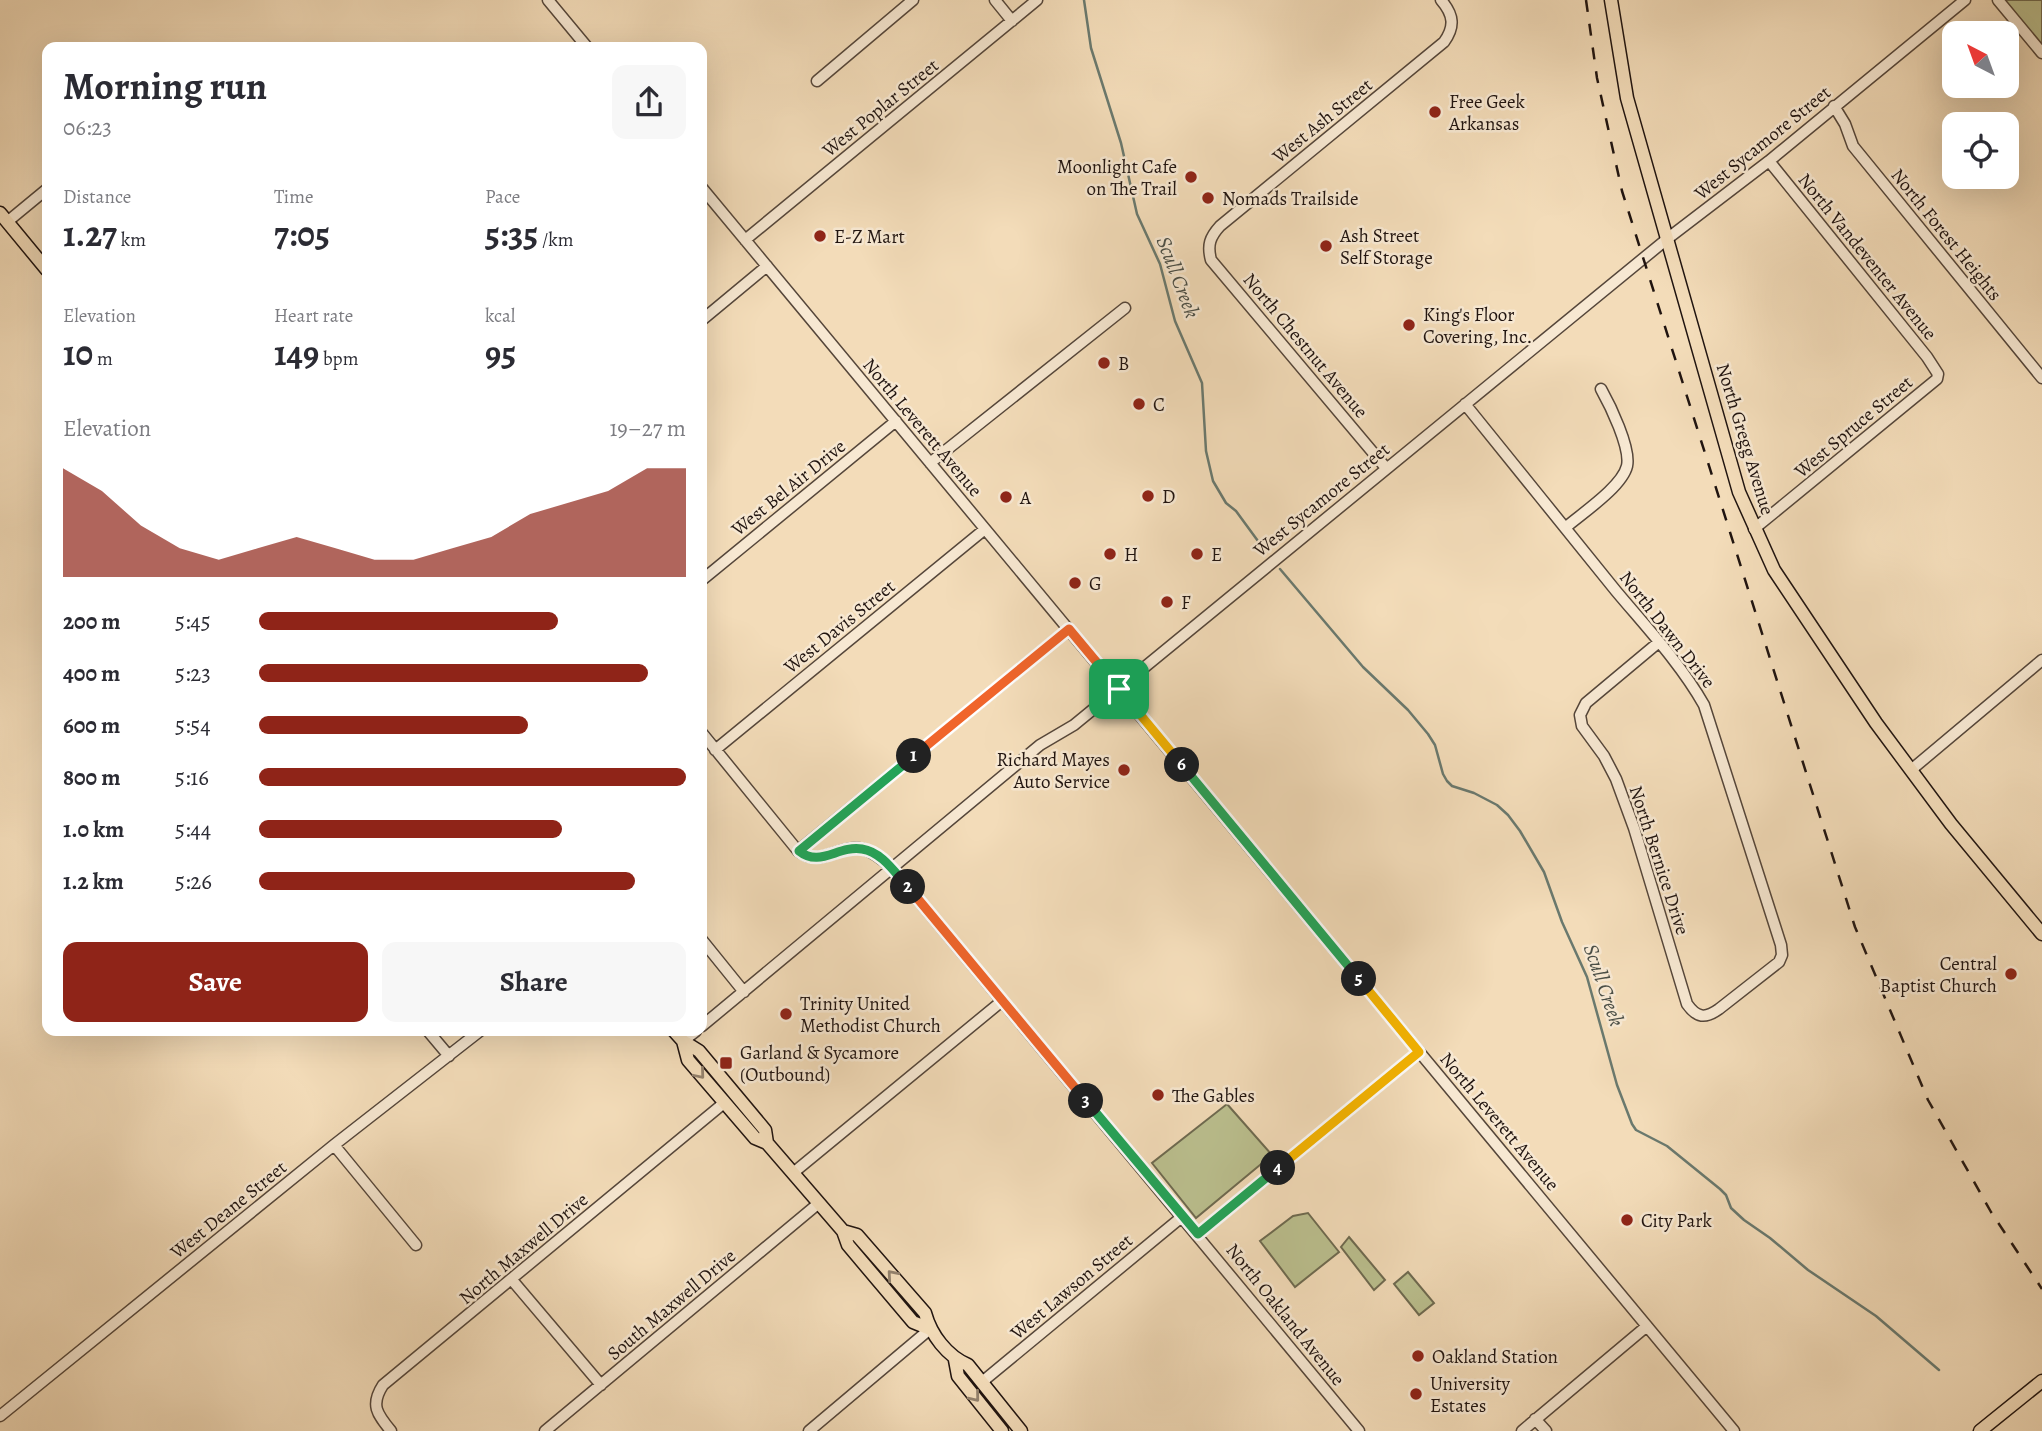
<!DOCTYPE html>
<meta charset="utf-8">
<style>
:root{--surface:#fff;--page:#f7f7f7;--text:#2b2b33;--muted:#7c7c81;--accent:#8f2418}
body{margin:0;font-family:Alegreya,serif;background:var(--page);color:var(--text);height:100vh;display:flex;flex-direction:column;font-size:26px;white-space:nowrap}
*{box-sizing:border-box;margin:0}
p{font-size:23px;color:var(--muted)}
.icon{flex:none;width:38px;height:38px;fill:none;stroke:currentColor;stroke-width:2;stroke-linecap:round;stroke-linejoin:round}
.map{position:relative;flex:1;overflow:hidden}
.drawer{position:absolute;left:42px;top:42px;width:665px;height:994px;display:flex;flex-direction:column;background:var(--surface);border-radius:14px;box-shadow:0 7px 28px #0002}
.drawer>*{flex:none}
.needle{width:46px;rotate:319deg}
.buttons{position:absolute;left:1942px;top:21px;display:grid;gap:14px}
.buttons a{display:grid;place-items:center;width:77px;height:77px;border-radius:14px;background:var(--surface);box-shadow:0 7px 28px #0002;font-size:35px}
.pin{position:absolute;display:grid;place-items:center;width:60px;height:60px;color:#fff;margin:-30px;border-radius:14px;box-shadow:0 4px 10px #0006}
.km{position:absolute;width:35px;height:35px;margin:-18px;border-radius:50%;background:#222;color:#fff;font-size:19px;line-height:35px;text-align:center}
.round{display:grid;place-items:center;flex:none;width:74px;height:74px;border-radius:14px;background:var(--page)}
.headline{display:flex;align-items:center;justify-content:space-between;height:119px;padding:0 21px}
h1{font-size:38px;font-weight:700;line-height:52px}
.metrics{display:grid;grid-template-columns:repeat(3,1fr);gap:10px;height:119px;padding:7px 21px}
.metrics div{display:grid;align-content:center}
.metrics b{font-size:35px;font-weight:700}
.metrics small{font-size:19px;font-weight:400}
.metrics p{font-size:19px}
.chart{height:196px;padding:14px 21px}
.chart p{display:flex;justify-content:space-between}
.chart svg{width:100%;height:126px;margin-top:7px;fill:var(--accent);opacity:.7}
.action{display:flex;gap:14px;margin-top:auto;padding:14px 21px}
.action a{flex:1;height:80px;border-radius:14px;background:var(--accent);color:#fff;font-size:28px;font-weight:700;line-height:80px;text-align:center}
.action a+a{background:var(--page);color:var(--text)}
ul{padding:0 21px;list-style:none;font-size:23px}
li{display:grid;grid-template-columns:112px 84px 1fr;align-items:center;height:52px}
li i{height:18px;border-radius:9px;background:var(--accent)}
.map>svg:first-child{display:block}
.green{fill:#bbc08f;stroke:#6e6a50;stroke-width:2}
.lines{fill:none;stroke-linecap:round;stroke-linejoin:round}
.stream{stroke:#6a796e;stroke-width:2.5}
.minor-casing{stroke:#55463a;stroke-width:13}
.major-casing{stroke:#201410;stroke-width:15}
.minor{stroke:#f7e8d2;stroke-width:10}
.major{stroke:#f3dcb9;stroke-width:12}
.rail{stroke:#201410;stroke-width:2.5;stroke-dasharray:12 12;stroke-linecap:butt}
.oneway{stroke:#94826d}
.split-1-casing{stroke:#fff;stroke-width:14}
.split-2-casing{stroke:#fff;stroke-width:14}
.split-3-casing{stroke:#fff;stroke-width:14}
.split-4-casing{stroke:#fff;stroke-width:14}
.split-5-casing{stroke:#fff;stroke-width:14}
.split-6-casing{stroke:#fff;stroke-width:14}
.split-7-casing{stroke:#fff;stroke-width:14}
.split-1{stroke:#f0652b;stroke-width:9}
.split-2{stroke:#22a559;stroke-width:9}
.split-3{stroke:#f0652b;stroke-width:9}
.split-4{stroke:#22a559;stroke-width:9}
.split-5{stroke:#f5b400;stroke-width:9}
.split-6{stroke:#22a559;stroke-width:9}
.split-7{stroke:#f5b400;stroke-width:9}
.poi-dot{fill:#8f2418;stroke:#f7e8d2;stroke-width:2.5}
.labels{text-anchor:middle;stroke-width:5;stroke-linejoin:round;paint-order:stroke}
.poi-label{font-size:19px;fill:#201410;stroke:#f7e8d2;text-anchor:start}
.street-label{font-size:19px;fill:#201410;stroke:#f7e8d2}
.water-label{font-size:21px;font-style:italic;fill:#4b4f47;stroke:#f7e8d2}
</style>
<div class="map">
<svg width="2042" height="1431" viewBox="0 0 2042 1431">
<rect width="100%" height="100%" fill="#f3dcb9"/>
<filter id="stains"><feTurbulence type="fractalNoise" baseFrequency=".00286" numOctaves="4"/><feColorMatrix values="0 0 0 0 .2 0 0 0 0 .09 0 0 0 0 .02 0 0 0 .5 -.17"/></filter>
<radialGradient id="worn" r=".72"><stop offset=".6" stop-color="#630" stop-opacity="0"/><stop offset="1" stop-color="#630" stop-opacity=".3"/></radialGradient>
<!-- green -->
<path class="green" d="M1998 0H2042V53Z
M1227 1104 1272 1155 1196 1218 1152 1163Z
M1308 1213 1339 1252 1295 1287 1260 1241 1293 1216Z
M1349 1237 1385 1280 1374 1290 1341 1247Z
M1408 1272 1434 1303 1419 1315 1394 1284Z"/>
<g class="lines">
<!-- stream -->
<path class="stream" d="M1084 0 1091 48 1121 143 1137 214 1160 264 1175 321 1202 383 1206 451 1213 481 1226 503 1236 511 1266 552
M1280 569 1363 667 1408 710 1428 734 1435 745 1443 774 1447 781 1452 786 1474 793 1497 805 1508 815 1520 831 1544 872 1562 922 1587 977 1617 1085 1632 1124 1636 1130 1667 1146 1720 1189 1726 1195 1731 1208 1744 1220 1770 1238 1808 1270 1876 1316 1939 1370"/>
<defs>
<path id="minor" d="M548 0 587 47
M995 0 1012 21
M1998 0 2042 53
M817 81 913 0
M1834 106 1845 124 1853 146 2042 378
M702 188 1734 1431
M7 222 47 189
M745 240 1037 0
M702 320 767 266
M1465 404C1515 466 1566 529 1616 591 1647 628 1680 663 1704 705L1781 945 1782 955 1779 962 1719 1009C1705 1019 1697 1018 1687 1004L1634 828 1616 779 1604 756 1582 726 1580 715 1586 703 1659 642
M930 463 1125 308
M1386 468 1211 260C1207 245 1210 237 1220 226L1444 42C1455 27 1454 15 1441 0
M1565 528C1581 514 1622 487 1627 466 1631 448 1610 405 1601 389
M1754 529 1937 379 1938 374 1927 357 1769 161
M702 580 896 421
M702 733 798 851C821 869 839 843 863 849 874 852 884 861 892 868L1359 1431
M715 750 985 529
M1911 770 2042 660
M798 851 1069 629
M702 940 744 992
M702 1026 1040 745 1074 725 1667 239 1769 161 1965 0
M428 1031 449 1056
M683 1041 696 1031
M334 1145 416 1245
M793 1173 1002 1001
M1198 1234 1419 1052
M512 1280 601 1385
M982 1382 1183 1216
M0 1416 334 1145 480 1031
M1535 1419 1546 1431
M391 1431C377 1414 370 1405 383 1385L724 1103
M545 1431 819 1203
M809 1431 930 1329
M1522 1431 1647 1326"/>
<path id="major" d="M1611 0 1627 98 1739 492 1774 570 1876 723 1951 824 2042 934
M0 213 47 270
M674 1031 683 1041 699 1051 765 1130 767 1143
M683 1041 688 1060 755 1138 767 1143 843 1231 848 1245 913 1322 930 1329
M843 1231 857 1235 925 1313C931 1335 947 1356 968 1365L1021 1431
M955 1360 958 1376 1002 1431
M1980 1431 2042 1381"/>
</defs>
<!-- minor casing -->
<use href="#minor" class="minor-casing"/>
<!-- major casing -->
<use href="#major" class="major-casing"/>
<!-- minor -->
<use href="#minor" class="minor"/>
<!-- major -->
<use href="#major" class="major"/>
<!-- rail -->
<path class="rail" d="M1586 0 1597 78 1622 191 1855 927 1928 1100 1991 1212 2042 1289"/>
</g>
<!-- one-way arrows -->
<defs><path id="oneway-chevron" d="M-2-3.5L2.5 0L-2 3.5" fill="none" stroke-width="1.6" stroke-linecap="round" stroke-linejoin="round" transform="scale(1.75)"/></defs>
<g class="oneway">
<use href="#oneway-chevron" transform="translate(700 1074) rotate(50)"/>
<use href="#oneway-chevron" transform="translate(892 1275) rotate(-131)"/>
<use href="#oneway-chevron" transform="translate(975 1397) rotate(51)"/>
</g>
<g class="lines">
<defs>
<path id="split-1" d="M914 756 1069 629 1119 689"/>
<path id="split-2" d="M908 887C895 873 882 852 862 849 838 845 820 868 799 851L914 756"/>
<path id="split-3" d="M908 887 1086 1101"/>
<path id="split-4" d="M1086 1101 1198 1234 1278 1168"/>
<path id="split-5" d="M1278 1168 1419 1052 1359 979"/>
<path id="split-6" d="M1182 765 1359 979"/>
<path id="split-7" d="M1119 689 1182 765"/>
</defs>
<!-- split-1 casing -->
<use href="#split-1" class="split-1-casing"/>
<!-- split-2 casing -->
<use href="#split-2" class="split-2-casing"/>
<!-- split-3 casing -->
<use href="#split-3" class="split-3-casing"/>
<!-- split-4 casing -->
<use href="#split-4" class="split-4-casing"/>
<!-- split-5 casing -->
<use href="#split-5" class="split-5-casing"/>
<!-- split-6 casing -->
<use href="#split-6" class="split-6-casing"/>
<!-- split-7 casing -->
<use href="#split-7" class="split-7-casing"/>
<!-- split-1 -->
<use href="#split-1" class="split-1"/>
<!-- split-2 -->
<use href="#split-2" class="split-2"/>
<!-- split-3 -->
<use href="#split-3" class="split-3"/>
<!-- split-4 -->
<use href="#split-4" class="split-4"/>
<!-- split-5 -->
<use href="#split-5" class="split-5"/>
<!-- split-6 -->
<use href="#split-6" class="split-6"/>
<!-- split-7 -->
<use href="#split-7" class="split-7"/>
</g>
<!-- markers -->
<g class="poi-dot">
<circle cx="1435" cy="112" r="7"/>
<circle cx="1191" cy="177" r="7"/>
<circle cx="1208" cy="198" r="7"/>
<circle cx="820" cy="236" r="7"/>
<circle cx="1326" cy="246" r="7"/>
<circle cx="1409" cy="325" r="7"/>
<circle cx="1104" cy="363" r="7"/>
<circle cx="1139" cy="404" r="7"/>
<circle cx="1148" cy="496" r="7"/>
<circle cx="1006" cy="497" r="7"/>
<circle cx="1110" cy="554" r="7"/>
<circle cx="1197" cy="554" r="7"/>
<circle cx="1075" cy="583" r="7"/>
<circle cx="1167" cy="602" r="7"/>
<circle cx="1124" cy="770" r="7"/>
<circle cx="2011" cy="974" r="7"/>
<circle cx="786" cy="1014" r="7"/>
<rect x="719" y="1056" width="14" height="14" rx="3.5"/>
<circle cx="1158" cy="1095" r="7"/>
<circle cx="1627" cy="1220" r="7"/>
<circle cx="1418" cy="1356" r="7"/>
<circle cx="1416" cy="1394" r="7"/>
</g>
<g class="labels">
<!-- poi labels -->
<g class="poi-label">
<text x="1449" y="108">Free Geek<tspan x="1449" dy="22">Arkansas</tspan></text>
<text x="1177" y="173" text-anchor="end">Moonlight Cafe<tspan x="1177" dy="22">on The Trail</tspan></text>
<text x="1222" y="205">Nomads Trailside</text>
<text x="1340" y="242">Ash Street<tspan x="1340" dy="22">Self Storage</tspan></text>
<text x="834" y="243">E-Z Mart</text>
<text x="1423" y="321">King's Floor<tspan x="1423" dy="22">Covering, Inc.</tspan></text>
<text x="1118" y="370">B</text>
<text x="1153" y="411">C</text>
<text x="1162" y="503">D</text>
<text x="1020" y="504">A</text>
<text x="1124" y="561">H</text>
<text x="1211" y="561">E</text>
<text x="1089" y="590">G</text>
<text x="1181" y="609">F</text>
<text x="1110" y="766" text-anchor="end">Richard Mayes<tspan x="1110" dy="22">Auto Service</tspan></text>
<text x="1997" y="970" text-anchor="end">Central<tspan x="1997" dy="22">Baptist Church</tspan></text>
<text x="800" y="1010">Trinity United<tspan x="800" dy="22">Methodist Church</tspan></text>
<text x="740" y="1059">Garland &amp; Sycamore<tspan x="740" dy="22">(Outbound)</tspan></text>
<text x="1172" y="1102">The Gables</text>
<text x="1641" y="1227">City Park</text>
<text x="1432" y="1363">Oakland Station</text>
<text x="1430" y="1390">University<tspan x="1430" dy="22">Estates</tspan></text>
</g>
<!-- street labels -->
<g class="street-label">
<text transform="translate(880 107) rotate(-39)" y="7">West Poplar Street</text>
<text transform="translate(1322 120) rotate(-39)" y="7">West Ash Street</text>
<text transform="translate(1762 142) rotate(-39)" y="7">West Sycamore Street</text>
<text transform="translate(1947 234) rotate(51)" y="7">North Forest Heights</text>
<text transform="translate(1868 256) rotate(51)" y="7">North Vandeventer Avenue</text>
<text transform="translate(1306 345) rotate(50)" y="7">North Chestnut Avenue</text>
<text transform="translate(1853 426) rotate(-40)" y="7">West Spruce Street</text>
<text transform="translate(923 427) rotate(50)" y="7">North Leverett Avenue</text>
<text transform="translate(1746 439) rotate(73)" y="7">North Gregg Avenue</text>
<text transform="translate(788 487) rotate(-39)" y="7">West Bel Air Drive</text>
<text transform="translate(1321 499) rotate(-39)" y="7">West Sycamore Street</text>
<text transform="translate(839 626) rotate(-39)" y="7">West Davis Street</text>
<text transform="translate(1668 629) rotate(52)" y="7">North Dawn Drive</text>
<text transform="translate(1660 860) rotate(72)" y="7">North Bernice Drive</text>
<text transform="translate(1500 1121) rotate(50)" y="7">North Leverett Avenue</text>
<text transform="translate(228 1209) rotate(-39)" y="7">West Deane Street</text>
<text transform="translate(523 1248) rotate(-40)" y="7">North Maxwell Drive</text>
<text transform="translate(1071 1286) rotate(-40)" y="7">West Lawson Street</text>
<text transform="translate(671 1304) rotate(-40)" y="7">South Maxwell Drive</text>
<text transform="translate(1286 1314) rotate(51)" y="7">North Oakland Avenue</text>
</g>
<!-- water labels -->
<g class="water-label">
<text transform="translate(1178 277) rotate(69)" y="7">Scull Creek</text>
<text transform="translate(1604 985) rotate(71)" y="7">Scull Creek</text>
</g>
</g>
<rect width="100%" height="100%" filter="url(#stains)"/>
<rect width="100%" height="100%" fill="url(#worn)"/>
</svg>
<div class="buttons">
<a><svg class="needle" viewBox="-14 -14 28 28"><path d="M0-13l5 13h-10z" fill="#e53935"/><path d="M0 13l5-13h-10z" fill="#7c7c81"/></svg></a>
<a><svg class="icon" aria-label="locate" viewBox="0 0 24 24"><circle cx="12" cy="12" r="6"/><path d="M12 2v4M12 18v4M2 12h4M18 12h4"/></svg></a>
</div>
<div class="pin" style="left:1119px;top:689px;background:#1e9e55"><svg class="icon" aria-label="arrive" viewBox="0 0 24 24"><path d="M6 21V4h12l-3 4 3 4H6"/></svg></div>
<b class="km" style="left:914px;top:756px">1</b>
<b class="km" style="left:908px;top:887px">2</b>
<b class="km" style="left:1086px;top:1101px">3</b>
<b class="km" style="left:1278px;top:1168px">4</b>
<b class="km" style="left:1359px;top:979px">5</b>
<b class="km" style="left:1182px;top:765px">6</b>
<section class="drawer">
<div class="headline"><div><h1>Morning run</h1><p>06:23</p></div><a class="round"><svg class="icon" aria-label="share" viewBox="0 0 24 24"><path d="M12 15V3M7 8l5-5 5 5M5 13v7h14v-7"/></svg></a></div>
<div class="metrics">
<div><p>Distance</p><b>1.27<small> km</small></b></div>
<div><p>Time</p><b>7:05</b></div>
<div><p>Pace</p><b>5:35<small> /km</small></b></div>
</div>
<div class="metrics">
<div><p>Elevation</p><b>10<small> m</small></b></div>
<div><p>Heart rate</p><b>149<small> bpm</small></b></div>
<div><p>kcal</p><b>95</b></div>
</div>
<div class="chart"><p><span>Elevation</span>19–27 m</p>
<svg viewBox="0 0 160 44" preserveAspectRatio="none"><path d="M0 44V6L10 14L20 26L30 34L40 38L50 34L60 30L70 34L80 38L90 38L100 34L110 30L120 22L130 18L140 14L150 6L160 6V44z"/></svg>
</div>
<ul>
<li><b>200 m</b>5:45<i style="width:70%"></i></li>
<li><b>400 m</b>5:23<i style="width:91%"></i></li>
<li><b>600 m</b>5:54<i style="width:63%"></i></li>
<li><b>800 m</b>5:16<i style="width:100%"></i></li>
<li><b>1.0 km</b>5:44<i style="width:71%"></i></li>
<li><b>1.2 km</b>5:26<i style="width:88%"></i></li>
</ul>
<div class="action"><a>Save</a><a>Share</a></div>
</section>
</div>
